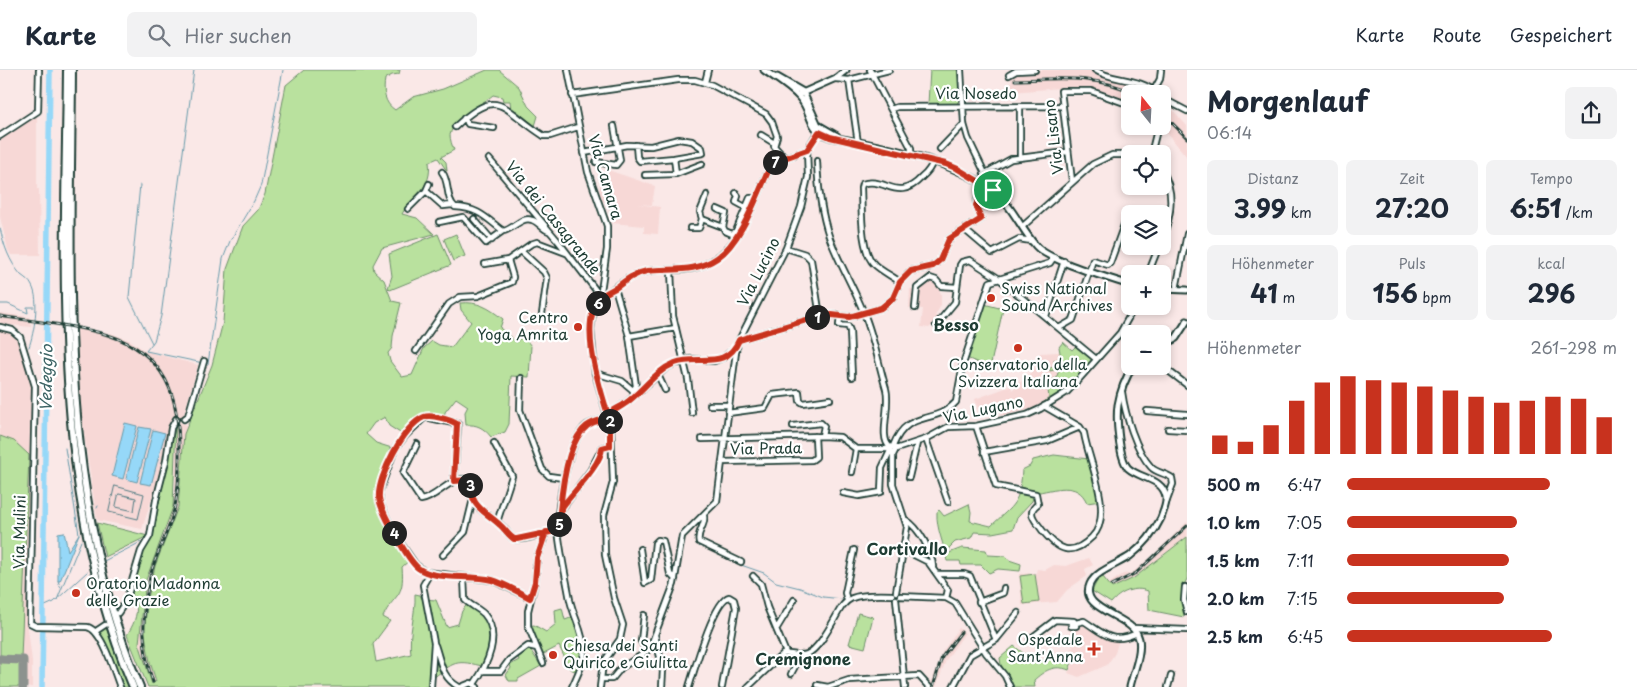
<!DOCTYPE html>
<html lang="de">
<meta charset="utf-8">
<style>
:root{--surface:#fff;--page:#f2f2f3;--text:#1f2937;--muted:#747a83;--line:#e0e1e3;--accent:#c8321e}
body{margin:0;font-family:"Playpen Sans",sans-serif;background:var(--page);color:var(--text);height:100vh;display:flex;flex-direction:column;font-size:19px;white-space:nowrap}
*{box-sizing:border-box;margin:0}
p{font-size:16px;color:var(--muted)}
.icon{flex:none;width:28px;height:28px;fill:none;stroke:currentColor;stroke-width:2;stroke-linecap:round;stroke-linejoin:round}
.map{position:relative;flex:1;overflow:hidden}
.drawer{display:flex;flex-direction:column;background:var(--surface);width:450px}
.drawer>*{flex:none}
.needle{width:32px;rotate:342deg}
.buttons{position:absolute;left:1121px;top:15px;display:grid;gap:10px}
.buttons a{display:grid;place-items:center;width:50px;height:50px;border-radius:8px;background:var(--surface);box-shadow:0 2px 8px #0003;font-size:25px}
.pin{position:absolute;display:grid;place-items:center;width:42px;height:42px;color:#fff;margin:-21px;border:2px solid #fff;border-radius:50%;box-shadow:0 1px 5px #0007}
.km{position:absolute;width:25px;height:25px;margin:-12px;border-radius:50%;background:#222;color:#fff;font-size:14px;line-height:25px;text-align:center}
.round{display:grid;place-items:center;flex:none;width:52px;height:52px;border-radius:8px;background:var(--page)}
.summary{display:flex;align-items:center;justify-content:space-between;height:85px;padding:0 20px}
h1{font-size:28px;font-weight:700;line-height:38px}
.stats{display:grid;grid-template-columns:repeat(3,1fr);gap:8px;height:85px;padding:5px 20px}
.stats div{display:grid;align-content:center;border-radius:8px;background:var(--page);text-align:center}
.stats b{font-size:25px;font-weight:700}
.stats small{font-size:14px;font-weight:400}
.stats p{font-size:14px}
.chart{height:140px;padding:10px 20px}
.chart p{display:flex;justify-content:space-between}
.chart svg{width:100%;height:90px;margin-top:5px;stroke:var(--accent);stroke-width:6}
ul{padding:0 20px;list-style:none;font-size:16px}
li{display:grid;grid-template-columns:80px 60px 1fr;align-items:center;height:38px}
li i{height:12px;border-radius:6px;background:var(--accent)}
header{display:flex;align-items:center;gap:30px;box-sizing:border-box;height:70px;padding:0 25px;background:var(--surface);border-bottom:1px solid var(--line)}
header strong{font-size:24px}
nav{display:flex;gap:28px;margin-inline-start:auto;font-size:18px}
.search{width:350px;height:45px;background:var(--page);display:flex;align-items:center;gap:12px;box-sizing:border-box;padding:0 18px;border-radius:8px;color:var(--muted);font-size:19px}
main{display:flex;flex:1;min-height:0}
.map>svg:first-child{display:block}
.built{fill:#f7d8d6}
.green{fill:#b9e19e;stroke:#6c8f69}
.water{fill:#96d8f8;stroke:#669aaa}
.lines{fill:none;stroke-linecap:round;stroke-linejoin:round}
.shore{stroke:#4f7b82;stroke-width:1}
.stream{stroke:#669aaa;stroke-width:1}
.river{stroke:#96d8f8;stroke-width:5.5}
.taxiway{stroke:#8c928e;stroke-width:9}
.minor-casing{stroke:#1f3d34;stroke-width:8}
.major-casing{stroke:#1f3d34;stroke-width:9}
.highway-casing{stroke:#1f3d34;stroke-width:10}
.minor{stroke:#fff;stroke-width:4.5}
.major{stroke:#fff;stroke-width:5}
.highway{stroke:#fff;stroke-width:6}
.rail-casing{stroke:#1f3d34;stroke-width:3}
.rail{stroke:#fff;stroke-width:1;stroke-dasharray:4;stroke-linecap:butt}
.route-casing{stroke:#fff;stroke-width:10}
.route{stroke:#c8321e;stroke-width:6}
.poi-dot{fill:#c8321e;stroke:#fff;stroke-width:2}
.labels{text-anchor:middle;stroke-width:4.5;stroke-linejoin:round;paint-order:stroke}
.street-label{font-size:15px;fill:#1f3d34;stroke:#fff}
.poi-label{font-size:15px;fill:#1f3d34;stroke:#fff;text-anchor:start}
.neighbourhood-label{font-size:16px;font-weight:bold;fill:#1f3d34;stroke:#fff}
.water-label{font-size:16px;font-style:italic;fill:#3d6465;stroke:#fff}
</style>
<header>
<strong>Karte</strong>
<div class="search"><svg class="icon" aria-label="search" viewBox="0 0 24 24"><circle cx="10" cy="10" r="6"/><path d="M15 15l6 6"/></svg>Hier suchen</div>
<nav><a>Karte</a><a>Route</a><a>Gespeichert</a></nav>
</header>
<main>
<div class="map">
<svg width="1187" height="617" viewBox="0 0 1187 617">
<rect width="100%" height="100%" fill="#fae8e7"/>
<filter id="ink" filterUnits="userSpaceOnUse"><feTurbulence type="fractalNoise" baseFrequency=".02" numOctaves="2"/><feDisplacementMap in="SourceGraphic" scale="10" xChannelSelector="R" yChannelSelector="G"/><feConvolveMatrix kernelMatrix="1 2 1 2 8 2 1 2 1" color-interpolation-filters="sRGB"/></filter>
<g filter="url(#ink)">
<!-- built -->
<path class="built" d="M1035 0H1095L1103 6 1137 16 1148 24H1130V35L1091 21H1061L1060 18 1012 22 1011 3Z
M1163 34 1171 38 1187 56V87L1161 56Z
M37 43V119H39L40 185H11L8 180 0 147V69Z
M605 99 655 116 652 135 637 134 660 137 658 164 644 163V156L612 153 613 132 603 131 598 123Z
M931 209 937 213 941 224V235L935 246 941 248 929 258 921 257 923 239 909 238 910 219H915Z
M0 243 29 247 31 257 0 254Z
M77 258 113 264 131 271 145 281 198 295 183 347 171 349 165 387 142 459 97 450 75 301Z
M0 260 11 262 18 268 33 319 27 550 32 591V617H0Z
M1063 272 1072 280 1078 274 1096 289 1044 336 1008 344 1001 345 1000 342 980 346 975 329 1011 316 1012 320 1031 302 1040 283 1059 282Z
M181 353 186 355 178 437 155 496 148 528 144 560 150 592 156 612 151 614 139 573 144 527 152 490 164 464 175 423 176 354Z
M1187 452V467L1134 508 1112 518 1108 514 1123 504 1132 503 1152 487Z
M1089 488 1093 495 1085 499 1087 506 1067 520 1057 532 1022 535 1019 504 1036 503 1037 499 1045 500 1054 495 1066 496Z
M1082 551 1119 570 1115 583 1107 595 1079 607 1068 603 1074 591 1069 580 1073 577 1067 567 1071 563 1069 559Z
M959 558 965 563 946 590 936 617H930L943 581Z"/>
<!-- green -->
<path class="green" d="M304 0H400L399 4 392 5 385 9C383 21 384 33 395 40L413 27 443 19 487 0H499L519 17 528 36 538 46 535 56 517 41 511 39 510 31H503L502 27 493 25C480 36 455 46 450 65 450 69 452 76 454 80L441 87 446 92 447 101 438 88 429 92C433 119 413 123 402 144L417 148 434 164 382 178 373 195 374 201 384 210 392 231 401 233 393 266 392 278 388 283 390 291 402 307 412 305 424 278 432 271 439 275 452 277 471 252 461 240 460 233C478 231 489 238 503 249L500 258 516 272 523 266 531 276 529 307 511 306 509 354 505 362 491 367C484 358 477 354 466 355L465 342 468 336 456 328 445 342 444 350 427 347 405 366 389 356 385 347 374 353 366 364 376 373 395 379 379 428 393 462 412 488 402 497C405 529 394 523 383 547L390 551 373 574 376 592 411 584C408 563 416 545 415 524L420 525 422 529 436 530 447 557 458 554 462 541 468 533C497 556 492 563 486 597 454 589 456 591 429 611L430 617H148L127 565C136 551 141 537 131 522L142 483 152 465 176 354 173 437 146 510 139 573 152 614 156 611 150 592 144 560 148 528 155 496 178 437 184 364 212 295 223 252 227 199 243 156 258 140 265 124 286 15Z
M930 0H958L960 30 956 34H928Z
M438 164 451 195 390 220 388 218 392 206 389 184Z
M456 164 465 186 453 191 444 169Z
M984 234 1003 239 990 298 967 288Z
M1063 272 1072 280 1078 274 1096 289 1067 322 1044 336 1040 335 1049 328 1047 312C1054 310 1059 307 1058 299L1050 301 1049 298 1055 297 1054 290 1061 288 1059 277Z
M0 366 14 371 29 385 21 588 0 585Z
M1054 385 1089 389 1101 431 1087 433C1078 410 1054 420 1034 423L1032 431 1017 447 1013 459 992 463 974 462 971 468 955 472 949 478V483L962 478 986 480 988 485 1006 486 1009 490 1021 494 1020 501 998 499 989 503 981 495H961L960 491H947C944 473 936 459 937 442L939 440 944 446 969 434 971 442 970 451 991 456C1014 434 1020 434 1022 400L1030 396 1033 390Z
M97 453 148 466 105 487Z
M1187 467V509C1180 520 1182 535 1184 547L1149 540 1148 521C1134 516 1120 522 1111 533L1092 521 1097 511 1103 507 1112 518 1134 508Z
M1035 504 1039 532 1024 534 1020 506Z
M562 538 565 550 576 546 584 579 578 602 570 599 559 576 540 586 528 556 534 555 546 562 556 554 555 540Z
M858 543 873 547 865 578 849 574Z
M105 555 129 617H120L96 561Z
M1014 576 1036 593C1048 588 1061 583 1072 592L1069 600C1054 594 1044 601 1034 610L1035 617H1008L1011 611 1001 595 1000 588Z
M529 578 541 596 518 609V611H509L506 605 511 598 510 595 519 590 517 584Z
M2 591 20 592V617H0V592Z"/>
<!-- water -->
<path class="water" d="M125 353 137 356 123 409 112 406Z
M139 357 151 359 137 412 126 409Z
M153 360 165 363 151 415 140 413Z
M64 462 68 481 79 464 60 511H58V463Z"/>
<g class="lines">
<!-- shore -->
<path class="shore" d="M115 416 144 424 138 449 109 442Z
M119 424 136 428 134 441 116 437Z"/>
<!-- stream -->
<path class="stream" d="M194 0 161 246 154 271 146 281 208 294 223 189 230 171 254 131 261 115 283 0
M140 115 129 227 152 273
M0 158C4 176 9 191 21 205 25 208 30 211 32 216 40 230 34 263 29 277
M0 234H8L28 243 27 237H34
M65 378 79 464
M97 438 98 436
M699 476 713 481
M102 492 141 472
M741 495 764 503 776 512 800 518 823 527 843 529
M58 511 61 518
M57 530 81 471
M43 537 54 532 87 502"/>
<!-- river -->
<path class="river" d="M42 617 50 0"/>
<!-- taxiway -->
<path class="taxiway" d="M0 589 23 590V617"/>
<defs>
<path id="minor" d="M568 0 588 102 607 156V179L601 221 598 223 601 227 604 224 601 221
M870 0 911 78V85
M1095 0C1113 12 1138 6 1158 24
M1009 5 1016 1 1035 0
M835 9 849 10 889 0
M849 10 858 73
M705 12 708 0
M1154 20 1160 9 1161 0
M572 25 678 10H695L712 15 766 44 772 52 777 66 774 76 785 88
M1162 28 1187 41
M891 39 897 37 1062 36
M464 48 468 54 494 58
M455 57C500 14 502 40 544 66H550L578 57
M761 65 774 73
M0 66 38 41 39 0
M636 75 637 87 640 91 674 88
M940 79 964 54
M584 83 627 75 651 76 679 69 692 71 702 78 703 83 674 88 676 104 702 94
M1151 84 1158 56
M1020 87V37
M489 89 558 171 598 223
M817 91C818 116 821 142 829 166 839 194 855 219 865 246 874 269 879 295 886 319 891 336 878 368 890 377
M596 92 616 95 620 90 614 56
M1162 100C1175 122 1172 145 1162 168
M442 102C450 112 445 128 455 137 478 138 485 147 503 161 513 160 521 146 532 150 539 152 542 159 549 161
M984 104 1011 89 1067 82
M645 105 676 104
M1072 111 1061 21H1091L1130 35
M429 114 426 121 443 136 452 135
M736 123 738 126 736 132 747 138
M707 125 700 142 702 149 723 157 725 161 732 164 736 161 750 128H755
M408 139 426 121
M717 139 726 143 723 157
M474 149 492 170
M439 152 463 147 486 173 503 161
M1023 156 1093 94 1112 85H1130
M690 158H699L702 149
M965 160 992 183 1019 169 1031 171
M786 178 805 184 811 190 820 246
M521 181 544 202 547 208 542 244
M485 194 508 190 531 174 537 172 566 183
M671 200 673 246 688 309 692 343
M1148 204 1159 176
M900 212C892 206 881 201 874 194 860 181 862 137 861 118L862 114C886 106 897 134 922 107 928 102 931 98 933 91
M615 218 629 266 636 316 633 321
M1176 219 1187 164
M604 225C615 218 627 207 640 203 657 197 676 202 694 198 738 188 753 134 770 97L779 90 807 80 820 58
M915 238 917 218 930 208 936 210 941 216 957 217
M1046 246 1064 191
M840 247 839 255 848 256 850 261 852 307
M936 255 955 232 960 195 962 192 970 190 998 208 1096 289
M0 257 12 260 20 267 35 316 30 553 36 556 87 557C102 559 114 602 120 617
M1059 258 1073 250 1093 190 1108 195 1110 193 1129 141
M629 266 676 258
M739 270 820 246 833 245 849 247 881 238 893 228 900 212 911 201 933 196 940 190 949 169 981 149 976 135 977 131 993 120 968 68 964 54 961 0
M416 281 449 234 460 227 478 226 512 212 513 207 508 190
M1162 293 1166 299 1187 315
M595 303 622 311 634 321
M658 305 665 320
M521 308 520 340 542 399 549 406 563 408
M1122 322C1125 344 1136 381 1151 397 1156 403 1166 403 1172 408L1173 414 1166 433
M710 335H728
M1147 341 1187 344
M728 343 765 338 772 325 799 322 800 331 803 333 830 329
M609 346 610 343 627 332 666 298 674 294 690 289 714 291 724 287 737 277
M184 349 188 346 204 291
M793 356 821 353 824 356 822 366 840 367 856 379
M976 356 996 416 1036 424 1038 434C1035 436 1032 439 1032 443 1032 449 1039 455 1042 460 1058 480 1071 488 1092 467 1115 445 1088 390 1084 363L1080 357
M1168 359 1187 360
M702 369 822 366
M926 369 948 432
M494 373 512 406 497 452
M417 374 403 403 421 430C438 428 451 404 470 410 471 443 485 439 504 458 507 462 510 468 515 469 523 471 537 465 546 463
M893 376C908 338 934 356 956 332L963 294 990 212 1050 193 1054 187
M896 379 893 376 889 379 894 383 896 379 926 369 948 357 976 356 1027 345 1040 339 1067 322 1080 308 1120 263 1135 236
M984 382 1047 371 1080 357 1044 336
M893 383V414L907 457 896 522
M722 392 812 390 816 387 815 366
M852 402 856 379H889
M909 407 917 373
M454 411 458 354 425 347 405 366 395 379 379 422 380 433 393 462 415 494 425 502 492 510 530 528
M843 423 859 426 881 422 882 398 890 381
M561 440 590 401 602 378 610 376
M704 446C706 456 696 462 699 472L741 492
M906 450C919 458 932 481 933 497
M640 479 645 513 651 510 655 473 658 470 663 471 670 504 675 509
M904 480 928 492 948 520 946 528
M443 485 465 462 473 429
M430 503 423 515 434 573 431 617
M937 504H964L970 506 996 570
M753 506 761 514 767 537 786 583
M464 507 465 530C470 535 479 539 484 544 502 565 487 596 474 614
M1185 517 1184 530 1187 542
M900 526 946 528 955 533 986 583 1005 606 1010 617
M896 529 905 617
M847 530 845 523 854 480
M979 532 1003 523 1004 518
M118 543 126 531 141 481 150 466 156 430 166 391 171 358 176 349
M644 545 641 571 647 581
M1076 553 1084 551C1104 564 1112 575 1137 563
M777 558 794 530
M1133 558 1187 560
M96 561 105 555
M655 565 663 600 662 617
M1030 569 1055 550 1074 551 1076 556H1071V552
M435 575C441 592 441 607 459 617
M543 593 528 556V541L535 512 537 488 546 463 558 459
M484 601H501L509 590 528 576 537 578
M791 604 801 585
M601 609H612L621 598 643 584 651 575 674 514 682 466 717 431 737 274 786 178 801 137 808 107 807 80
M817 615 828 617 849 610 919 606 929 617
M461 617 471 613 477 617
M572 617C577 606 584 593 584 581 584 563 574 548 570 530 566 507 560 482 558 459 556 438 569 368 587 355 593 351 602 350 609 348
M600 617 603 593 620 569 623 555 614 528 605 485 604 445 613 412 611 358 595 303 591 260 592 248 601 227
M689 617C694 601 714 530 729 527L734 530 736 538 722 617
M748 617 783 584C791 583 800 587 807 584 812 582 818 575 821 571 849 531 835 523 892 525
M953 617 970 585 996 570 1018 543
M1168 617 1171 606"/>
<path id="major" d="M764 0C775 8 790 17 799 27 813 42 806 59 830 67 880 75 950 90 991 119 1012 134 1020 158 1036 176 1049 191 1109 208 1130 215
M777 7 803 22 818 55 837 66
M800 24 836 8 846 0
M1162 219 1187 220
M1162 276 1176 268 1187 251
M1130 617C1133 603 1142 583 1139 569 1134 545 1078 541 1090 514 1096 501 1118 494 1130 486 1143 476 1154 463 1161 448 1163 442 1167 434 1166 427 1163 408 1140 409 1128 398 1119 388 1116 349 1118 335 1120 323 1126 307 1133 296"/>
<path id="highway" d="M67 0C65 206 50 423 133 617
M72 0C71 206 57 423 140 617"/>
</defs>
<!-- minor casing -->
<use href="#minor" class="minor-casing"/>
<!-- major casing -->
<use href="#major" class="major-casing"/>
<!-- highway casing -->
<use href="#highway" class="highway-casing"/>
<!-- minor -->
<use href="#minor" class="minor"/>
<!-- major -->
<use href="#major" class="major"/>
<!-- highway -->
<use href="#highway" class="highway"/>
<defs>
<path id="rail" d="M1015 10C1055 9 1098 4 1135 24
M1162 43 1187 68
M0 246C34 252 88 256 119 269 172 292 180 336 179 388 179 407 178 426 173 444 167 467 153 488 149 512 142 547 141 579 153 612
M1112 515 1136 503 1187 456
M933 617 942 587 961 562"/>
</defs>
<!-- rail casing -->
<use href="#rail" class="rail-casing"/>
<!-- rail -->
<use href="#rail" class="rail"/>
</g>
</g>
<g class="lines" filter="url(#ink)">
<defs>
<path id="route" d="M993 120 978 131 976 135 981 149 949 169 940 190 933 196 911 201 900 212 893 228 881 238 849 247 832 245 820 246 739 270C726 301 699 284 675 293 655 301 643 321 626 333 621 337 615 339 610 343V376L602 378C601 395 573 422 563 436 558 444 562 455 555 461L517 469H514C508 465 505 459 500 455 481 438 471 438 470 410L454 411 457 354C451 350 431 344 424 347 404 355 377 408 379 428 381 442 408 490 418 498 435 511 471 504 492 510 505 514 518 522 530 528L535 512 537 488 546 462C549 462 554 462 557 460 561 456 560 446 560 441 562 418 567 371 587 356 593 351 602 350 609 348 600 319 577 251 601 227 605 223 612 220 617 217 626 210 635 203 647 201 672 198 695 203 717 188 742 171 757 125 770 97L779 90 807 80 819 62 830 67 946 94 958 99 993 120"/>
</defs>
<!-- route casing -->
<use href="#route" class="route-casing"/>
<!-- route -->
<use href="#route" class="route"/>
</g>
<!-- markers -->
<g class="poi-dot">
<circle cx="991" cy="228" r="5"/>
<circle cx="578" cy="257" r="5"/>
<circle cx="1018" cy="278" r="5"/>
<circle cx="76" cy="523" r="5"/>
<path d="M1091.5 571.5h5v5h5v5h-5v5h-5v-5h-5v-5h5z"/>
<circle cx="553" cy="585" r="5"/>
</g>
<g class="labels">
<!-- street labels -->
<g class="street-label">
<text x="976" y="29">Via Nosedo</text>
<text transform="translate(1054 67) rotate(-97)" y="5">Via Lisano</text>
<text transform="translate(605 107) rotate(74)" y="5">Via Camara</text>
<text transform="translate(553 148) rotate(51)" y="5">Via dei Casagrande</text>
<text transform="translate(759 202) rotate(-63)" y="5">Via Lucino</text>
<text transform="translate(983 340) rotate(-12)" y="5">Via Lugano</text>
<text transform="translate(766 379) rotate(-1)" y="5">Via Prada</text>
<text transform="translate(20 462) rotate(-89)" y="5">Via Mulini</text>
</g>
<!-- poi labels -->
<g class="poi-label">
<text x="1001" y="224">Swiss National<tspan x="1001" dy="17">Sound Archives</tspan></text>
<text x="568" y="253" text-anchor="end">Centro<tspan x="568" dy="17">Yoga Amrita</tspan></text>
<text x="1018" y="300" text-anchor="middle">Conservatorio della<tspan x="1018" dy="17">Svizzera Italiana</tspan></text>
<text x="86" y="519">Oratorio Madonna<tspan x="86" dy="17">delle Grazie</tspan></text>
<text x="1083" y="575" text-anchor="end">Ospedale<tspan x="1083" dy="17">Sant'Anna</tspan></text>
<text x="563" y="581">Chiesa dei Santi<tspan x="563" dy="17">Quirico e Giulitta</tspan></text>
</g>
<!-- neighbourhood labels -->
<g class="neighbourhood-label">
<text x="956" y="261">Besso</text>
<text x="907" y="485">Cortivallo</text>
<text x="803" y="595">Cremignone</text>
</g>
<!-- water labels -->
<g class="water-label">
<text transform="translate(46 308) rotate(-89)" y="6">Vedeggio</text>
</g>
</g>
</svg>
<div class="buttons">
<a><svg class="needle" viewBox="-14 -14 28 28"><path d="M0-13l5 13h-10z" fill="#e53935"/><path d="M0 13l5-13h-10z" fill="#747a83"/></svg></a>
<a><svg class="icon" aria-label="locate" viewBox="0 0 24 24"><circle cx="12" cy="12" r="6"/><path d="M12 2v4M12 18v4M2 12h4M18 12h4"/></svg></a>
<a><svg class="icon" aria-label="layers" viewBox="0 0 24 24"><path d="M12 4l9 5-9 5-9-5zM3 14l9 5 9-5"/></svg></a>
<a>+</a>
<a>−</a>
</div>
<div class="pin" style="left:993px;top:120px;background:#1e9e55"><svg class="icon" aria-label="arrive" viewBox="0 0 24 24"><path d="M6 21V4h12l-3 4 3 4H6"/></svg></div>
<b class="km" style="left:817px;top:247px">1</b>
<b class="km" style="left:610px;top:351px">2</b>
<b class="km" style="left:470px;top:415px">3</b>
<b class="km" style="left:394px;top:463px">4</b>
<b class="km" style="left:559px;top:454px">5</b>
<b class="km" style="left:598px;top:233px">6</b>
<b class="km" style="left:775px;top:92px">7</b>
</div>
<section class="drawer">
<div class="summary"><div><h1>Morgenlauf</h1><p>06:14</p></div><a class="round"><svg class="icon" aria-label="share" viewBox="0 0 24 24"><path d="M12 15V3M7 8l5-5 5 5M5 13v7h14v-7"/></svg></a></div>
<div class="stats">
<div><p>Distanz</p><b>3.99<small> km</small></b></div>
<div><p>Zeit</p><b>27:20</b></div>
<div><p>Tempo</p><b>6:51<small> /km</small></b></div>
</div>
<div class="stats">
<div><p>Höhenmeter</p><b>41<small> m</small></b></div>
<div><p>Puls</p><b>156<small> bpm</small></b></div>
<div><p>kcal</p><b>296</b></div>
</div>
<div class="chart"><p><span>Höhenmeter</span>261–298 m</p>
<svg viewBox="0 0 160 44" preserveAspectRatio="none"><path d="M5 44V35M15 44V38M25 44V30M35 44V18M45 44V9M55 44V6M65 44V8M75 44V9M85 44V11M95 44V13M105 44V16M115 44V19M125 44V18M135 44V16M145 44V17M155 44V26"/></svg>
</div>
<ul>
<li><b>500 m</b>6:47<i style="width:75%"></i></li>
<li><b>1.0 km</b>7:05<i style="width:63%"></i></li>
<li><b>1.5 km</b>7:11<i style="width:60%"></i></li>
<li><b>2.0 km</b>7:15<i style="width:58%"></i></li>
<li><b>2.5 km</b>6:45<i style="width:76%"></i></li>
</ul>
</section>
</main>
